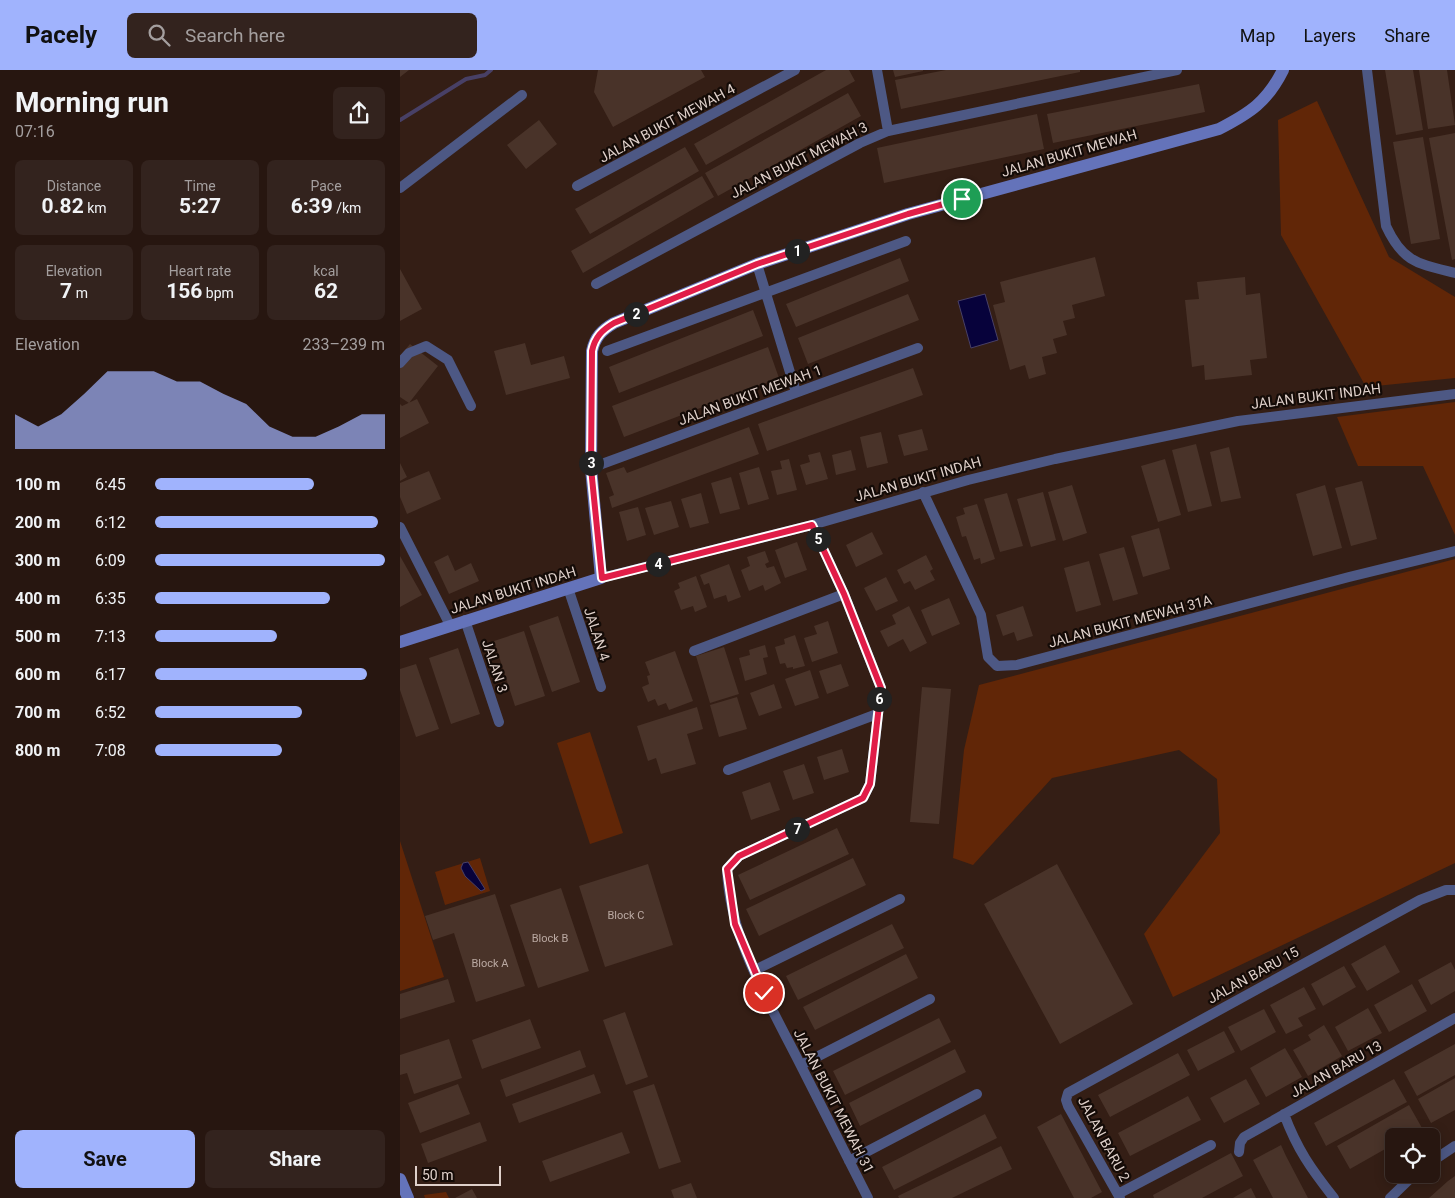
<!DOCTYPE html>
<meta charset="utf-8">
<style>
:root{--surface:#271610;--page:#33231e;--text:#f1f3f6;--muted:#a49f9f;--line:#433530;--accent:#a0b3fd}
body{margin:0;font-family:Roboto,sans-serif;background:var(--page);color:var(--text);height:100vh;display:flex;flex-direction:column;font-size:19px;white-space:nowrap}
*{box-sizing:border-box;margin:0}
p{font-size:16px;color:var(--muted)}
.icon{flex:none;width:28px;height:28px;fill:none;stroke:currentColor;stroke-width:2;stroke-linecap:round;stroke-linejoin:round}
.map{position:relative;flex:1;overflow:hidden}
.drawer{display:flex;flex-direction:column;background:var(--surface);width:400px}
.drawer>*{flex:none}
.fabs{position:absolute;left:985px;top:1058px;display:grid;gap:10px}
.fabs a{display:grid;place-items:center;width:55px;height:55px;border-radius:8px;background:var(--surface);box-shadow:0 2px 12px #0003,0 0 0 1px var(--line);font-size:25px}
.scale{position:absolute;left:15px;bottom:12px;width:86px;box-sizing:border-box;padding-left:5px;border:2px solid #dfd0ca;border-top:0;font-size:14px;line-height:18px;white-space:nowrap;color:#dfd0ca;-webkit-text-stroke:4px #140b07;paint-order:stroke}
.pin{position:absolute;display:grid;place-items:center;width:42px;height:42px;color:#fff;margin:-21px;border:2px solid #fff;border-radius:50%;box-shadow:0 1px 5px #0007}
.km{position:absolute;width:25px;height:25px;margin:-12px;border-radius:50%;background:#222;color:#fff;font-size:14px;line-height:25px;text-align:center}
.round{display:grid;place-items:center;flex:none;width:52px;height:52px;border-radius:8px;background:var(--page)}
.overview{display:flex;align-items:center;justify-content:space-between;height:85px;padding:0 15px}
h1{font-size:28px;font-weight:700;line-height:38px}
.figures{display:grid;grid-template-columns:repeat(3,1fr);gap:8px;height:85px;padding:5px 15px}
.figures div{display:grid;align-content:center;border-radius:8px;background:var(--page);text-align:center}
.figures b{font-size:21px;font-weight:700}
.figures small{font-size:14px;font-weight:400}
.figures p{font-size:14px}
.chart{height:140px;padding:10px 15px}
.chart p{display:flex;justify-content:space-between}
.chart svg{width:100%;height:90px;margin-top:5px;fill:var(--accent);opacity:.7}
.primary-button{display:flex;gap:10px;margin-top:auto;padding:10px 15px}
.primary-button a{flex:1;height:58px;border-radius:8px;background:var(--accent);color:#111;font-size:20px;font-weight:700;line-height:58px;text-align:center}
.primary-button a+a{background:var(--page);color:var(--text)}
ul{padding:0 15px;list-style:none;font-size:16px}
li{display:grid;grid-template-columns:80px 60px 1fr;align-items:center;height:38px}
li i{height:12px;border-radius:6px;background:var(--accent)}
header{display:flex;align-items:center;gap:30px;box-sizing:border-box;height:70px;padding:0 25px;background:var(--accent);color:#111}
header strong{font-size:24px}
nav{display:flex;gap:28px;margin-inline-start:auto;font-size:18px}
.search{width:350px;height:45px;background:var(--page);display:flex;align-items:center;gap:12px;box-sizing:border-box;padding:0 18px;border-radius:8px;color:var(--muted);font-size:19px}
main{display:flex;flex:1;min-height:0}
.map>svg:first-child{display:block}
.green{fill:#612607}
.water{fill:#07023b;stroke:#484066}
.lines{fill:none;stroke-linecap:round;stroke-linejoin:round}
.stream{stroke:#484066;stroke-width:4}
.building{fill:#493329}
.street{stroke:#4d5884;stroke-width:10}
.secondary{stroke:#6473ba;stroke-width:12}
.route-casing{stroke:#fff;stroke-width:10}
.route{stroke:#e11d48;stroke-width:6}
.labels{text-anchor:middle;stroke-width:4.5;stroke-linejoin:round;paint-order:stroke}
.number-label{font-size:11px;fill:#baa9a2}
.street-label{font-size:14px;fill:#dfd0ca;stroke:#140b07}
</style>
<header>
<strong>Pacely</strong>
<div class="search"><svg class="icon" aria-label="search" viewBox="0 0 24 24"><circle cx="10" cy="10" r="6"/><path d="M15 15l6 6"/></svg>Search here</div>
<nav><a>Map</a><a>Layers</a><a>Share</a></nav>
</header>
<main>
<section class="drawer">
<div class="overview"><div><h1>Morning run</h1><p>07:16</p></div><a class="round"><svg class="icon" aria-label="share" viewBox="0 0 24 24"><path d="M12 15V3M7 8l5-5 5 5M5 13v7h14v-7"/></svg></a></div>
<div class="figures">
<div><p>Distance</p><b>0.82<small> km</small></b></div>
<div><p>Time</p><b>5:27</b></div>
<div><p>Pace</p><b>6:39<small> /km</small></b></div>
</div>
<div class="figures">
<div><p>Elevation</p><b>7<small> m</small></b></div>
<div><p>Heart rate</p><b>156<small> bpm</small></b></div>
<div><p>kcal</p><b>62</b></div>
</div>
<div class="chart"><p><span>Elevation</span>233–239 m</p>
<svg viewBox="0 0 160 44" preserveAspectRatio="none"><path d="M0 44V27L10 33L20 27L30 17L40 6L50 6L60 6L70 11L80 11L90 17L100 22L110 33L120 38L130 38L140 33L150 27L160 27V44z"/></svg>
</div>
<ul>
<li><b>100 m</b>6:45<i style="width:69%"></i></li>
<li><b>200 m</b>6:12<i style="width:97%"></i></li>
<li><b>300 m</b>6:09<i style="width:100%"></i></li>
<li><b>400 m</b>6:35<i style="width:76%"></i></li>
<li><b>500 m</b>7:13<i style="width:53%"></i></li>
<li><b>600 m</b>6:17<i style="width:92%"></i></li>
<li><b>700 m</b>6:52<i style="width:64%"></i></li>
<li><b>800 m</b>7:08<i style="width:55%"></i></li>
</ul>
<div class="primary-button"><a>Save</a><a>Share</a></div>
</section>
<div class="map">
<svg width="1055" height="1128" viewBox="0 0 1055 1128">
<rect width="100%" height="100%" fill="#341e15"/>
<!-- green -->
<path class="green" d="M917 31 989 187 1055 227V308L966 317 881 165 878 50Z
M1055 332V465L1023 396H958L937 347Z
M1055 489V793L773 927 744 864 820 763 817 709 779 680 652 708 573 795 553 788 564 680 579 615Z
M190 662 223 763 190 774 157 673Z
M0 771 44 907 0 921Z
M80 788 90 821 45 835 35 802Z
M46 1122 49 1128H25L24 1125Z"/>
<!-- water -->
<path class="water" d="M585 224 598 270 571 278 558 231Z
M68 792 85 819 81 821 65 806 61 798 63 793Z"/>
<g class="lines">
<!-- stream -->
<path class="stream" d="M0 50 66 9 85 5 91 0"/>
</g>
<!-- building -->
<path class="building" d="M0 0H9L0 7Z
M198 0H301L305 7 213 57 194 22Z
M426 0H449L455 11 306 95 294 74Z
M493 0H523V1L495 7Z
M546 0H680V2L501 39 495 10Z
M985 0H1013L1023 60 996 65Z
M1019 0H1047L1055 55 1028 59Z
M799 14 805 42 653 73 647 44Z
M448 23 461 46 318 126 305 103Z
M637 44 644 79 484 113 477 78Z
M139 50 157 74 126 99 107 75Z
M1055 63V189L1052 190 1029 68Z
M1023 67 1040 169 1011 174 993 72Z
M285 77 299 101 190 164 175 139Z
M302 106 314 127 183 203 171 181Z
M695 187 705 226 672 235 675 248 663 251 667 265 653 269 657 283 642 287 646 304 629 309 625 295 610 300 593 235 605 232 600 212Z
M500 188 509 211 396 257 386 234Z
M0 199 22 239 0 251Z
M845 207 846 225 860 223 867 288 850 290 852 305 805 310 804 295 792 297 785 230 799 229 797 212Z
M508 224 519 250 408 294 398 268Z
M353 240 363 266 219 323 209 297Z
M125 273 131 295 164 286 170 308 106 325 94 281Z
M10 274 38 296 9 333 0 327V286Z
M368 277 379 308 224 367 212 336Z
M513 298 523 325 367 381 358 354Z
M17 329 29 353 0 368V334L2 336Z
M349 357 359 384 212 438 209 427 214 425 206 403 224 397 227 403Z
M522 359 528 380 504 386 498 365Z
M481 362 488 393 467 398 460 367Z
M796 374 812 436 788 442 772 380Z
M829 377 841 428 821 432 810 382Z
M451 380 456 400 436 405 432 385Z
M420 382 428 409 406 415 400 395 410 392 408 385Z
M389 389 397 420 377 425 371 401 382 399 380 391Z
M765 389 781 445 758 452 741 396Z
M0 393 7 407 0 411Z
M359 397 369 429 348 435 339 403Z
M29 401 41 429 7 444 0 427V413Z
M331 407 340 439 320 444 311 413Z
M962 411 977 469 951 476 935 418Z
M672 415 687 463 663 471 648 422Z
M925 415 942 478 913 486 896 424Z
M643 422 656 470 631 477 617 429Z
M301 423 309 453 290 458 281 429Z
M607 423 623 476 600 482 584 429Z
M271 431 279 457 254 465 245 438Z
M577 434 595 489 581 494 580 488 574 490 566 466 562 467 556 447 565 444 563 438Z
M238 437 246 465 227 471 219 442Z
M759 458 770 499 743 507 731 466Z
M472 462 483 484 456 497 446 475Z
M397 472 407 500 385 508 375 480Z
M724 477 738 524 713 531 699 484Z
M365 481 369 492 365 494 367 498 374 496 381 513 365 521 363 515 349 521 341 500 350 496 347 487Z
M48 485 55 501 71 493 79 511 49 524 34 492Z
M526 485 533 499 530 501 535 510 515 520 510 511 504 514 497 500Z
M0 486 22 525 0 537Z
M689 491 701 535 676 542 664 498Z
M329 494 341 527 328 532 326 525 314 529 309 513 304 515 300 505Z
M296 506 307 537 295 542 293 536 281 540 274 521 280 518 278 513Z
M486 507 498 531 476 541 464 518Z
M549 528 560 554 532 566 521 540Z
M509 536 527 573 510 582 503 569 488 577 480 561 496 554 492 545Z
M623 536 633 566 617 571 614 562 603 566 596 545Z
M158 546 180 612 152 622 129 556Z
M428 551 438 583 412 592 404 568 417 564 414 556Z
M124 561 145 626 115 636 94 571Z
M395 565 405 596 393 599V597L387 598 385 593 380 594 375 577 385 574 384 569Z
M365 575 368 587 363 588 367 604 345 611 339 588 350 585 349 580Z
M324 577 339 624 310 633 296 586Z
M58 578 80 644 51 654 29 588Z
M275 581 293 631 269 640 266 633 258 636 255 629 248 632 242 617 249 614 247 606 250 605 245 592Z
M16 594 39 659 16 667 0 620V599Z
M441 594 449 616 427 624 419 601Z
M410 600 419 628 395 636 385 609Z
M374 614 382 638 359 646 350 623Z
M522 617 551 619 539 754 510 752Z
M337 627 347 659 319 667 310 635Z
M297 637 303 659 287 664 296 694 261 704 256 688 248 691 237 656Z
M442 679 449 702 424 710 417 687Z
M404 694 414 723 393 730 383 701Z
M370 712 380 740 351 750 342 722Z
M437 758 449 784 350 830 338 805Z
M453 788 466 815 359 866 346 839Z
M248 794 273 875 205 897 179 816Z
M657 794 733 934 660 974 584 834Z
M161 818 189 901 138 918 110 835Z
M95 824 125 916 76 932 54 863 33 870 25 846Z
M492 854 504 878 398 930 386 906Z
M985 875 1000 902 967 921 951 894Z
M506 884 518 908 415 960 403 937Z
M1051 892 1055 900V921L1031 935 1018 910Z
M944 896 956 917 923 936 911 914Z
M48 909 55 932 0 949V924Z
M1012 914 1027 941 989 962 974 935Z
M904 917 916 939 898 948 903 956 886 964 870 935Z
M968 938 982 963 948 981 935 957Z
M864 939 876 962 841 981 828 957Z
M225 942 248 1007 226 1015 203 950Z
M539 948 551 972 445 1025 433 1001Z
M130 949 141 978 82 999 72 970Z
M924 955 942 986 908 1006 893 980 911 970 908 965Z
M824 961 835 982 798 1001 787 980Z
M49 969 62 1008 14 1024 7 1003 0 1005V985Z
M1055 974V1005L1017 1026 1004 1002Z
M885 978 902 1007 866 1027 850 998Z
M555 979 566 1002 460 1056 449 1033Z
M180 980 186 997 106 1027 100 1010Z
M778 983 790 1005 710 1047 698 1025Z
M194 1004 201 1023 119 1053 112 1034Z
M1055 1008V1040L1031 1053 1018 1029Z
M846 1009 860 1034 824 1053 810 1028Z
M994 1009 1007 1032 926 1076 914 1053Z
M58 1014 70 1044 20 1063 8 1033Z
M254 1014 281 1092 259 1099 233 1021Z
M788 1026 801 1050 730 1086 718 1063Z
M1009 1035 1022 1058 1008 1066H994V1074L950 1099 937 1076Z
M585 1044 597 1068 494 1120 482 1097Z
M661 1044 702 1122 691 1128H674L637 1057Z
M80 1052 87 1071 28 1093 21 1074Z
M222 1062 230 1083 150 1112 142 1091Z
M881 1075 886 1086 908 1128H873L853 1090Z
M601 1076 612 1099 552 1128H499L498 1126Z
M831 1083 843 1106 802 1128H754L753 1125Z
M1055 1106V1128H1029L1048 1111Z
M291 1113 297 1128H274L271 1120Z
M851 1118 856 1128H833L838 1125Z
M72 1119 77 1128H55Z"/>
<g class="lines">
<!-- street -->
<path class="street" d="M477 0 488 61
M967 0 986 156C1003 193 1019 194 1055 203
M177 116 395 0
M0 118 122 25
M357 194 396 322
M196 214 460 73 488 61 777 0
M207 281 506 171
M0 293 9 283 26 276 48 290 71 336
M191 398 518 278
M523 422 581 545 588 587 597 596 617 595 949 507 1055 481
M412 455 444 524 481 618 470 714 463 728 339 786 327 799C329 865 367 929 396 986 420 1033 444 1081 468 1128
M0 457 50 555
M201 508 412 455 568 410 655 389 838 351 1055 324
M168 518 201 617
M65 550 99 652
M294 581 444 524
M328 700 477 644
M355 900 500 829
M401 995 530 929
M884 1044C897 1079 911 1099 934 1128
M839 1082 840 1073 844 1067 1055 948
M449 1091 577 1024
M1031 1092 1055 1076
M718 1124 811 1075
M720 1128 668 1036 666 1030 668 1023 1020 830 1046 820H1055
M990 1128 1015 1104"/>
<!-- secondary -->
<path class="secondary" d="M0 572 201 508 191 398 192 281C195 267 202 260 214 253L357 194 508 144 819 59C850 43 867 32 883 0
M0 1109 8 1128"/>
</g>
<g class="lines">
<defs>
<path id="route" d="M364 923 335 854 327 799 339 786 463 728 470 714 481 618 444 524 412 455 202 508 191 398 192 281C195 267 202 260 214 253L357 194 508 144 562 129"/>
</defs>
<!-- route casing -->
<use href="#route" class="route-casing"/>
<!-- route -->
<use href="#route" class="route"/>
</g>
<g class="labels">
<!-- number labels -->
<g class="number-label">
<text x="226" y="849">Block C</text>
<text x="150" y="872">Block B</text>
<text x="90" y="897">Block A</text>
</g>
<!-- street labels -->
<g class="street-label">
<text transform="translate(267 53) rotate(-28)" y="5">JALAN BUKIT MEWAH 4</text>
<text transform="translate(669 83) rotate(-16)" y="5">JALAN BUKIT MEWAH</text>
<text transform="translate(399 90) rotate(-27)" y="5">JALAN BUKIT MEWAH 3</text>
<text transform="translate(350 325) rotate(-20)" y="5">JALAN BUKIT MEWAH 1</text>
<text transform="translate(916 326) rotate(-7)" y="5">JALAN BUKIT INDAH</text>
<text transform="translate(518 409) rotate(-16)" y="5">JALAN BUKIT INDAH</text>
<text transform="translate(113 520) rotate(-17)" y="5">JALAN BUKIT INDAH</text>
<text transform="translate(730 551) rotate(-15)" y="5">JALAN BUKIT MEWAH 31A</text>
<text transform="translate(197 564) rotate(72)" y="5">JALAN 4</text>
<text transform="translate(95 596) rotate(72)" y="5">JALAN 3</text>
<text transform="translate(853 905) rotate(-29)" y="5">JALAN BARU 15</text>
<text transform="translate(936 999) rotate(-29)" y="5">JALAN BARU 13</text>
<text transform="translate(434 1031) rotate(63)" y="5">JALAN BUKIT MEWAH 31</text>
<text transform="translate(704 1069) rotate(62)" y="5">JALAN BARU 2</text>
</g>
</g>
</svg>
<div class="fabs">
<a><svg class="icon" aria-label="locate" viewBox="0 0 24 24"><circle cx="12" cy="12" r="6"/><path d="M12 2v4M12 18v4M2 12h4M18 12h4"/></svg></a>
</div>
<div class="scale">50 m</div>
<div class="pin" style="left:562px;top:129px;background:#1e9e55"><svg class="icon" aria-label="arrive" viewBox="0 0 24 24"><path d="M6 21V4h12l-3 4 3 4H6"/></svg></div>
<div class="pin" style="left:364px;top:923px;background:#d93025"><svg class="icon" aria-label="check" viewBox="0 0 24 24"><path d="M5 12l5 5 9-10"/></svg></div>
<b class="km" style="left:397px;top:181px">1</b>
<b class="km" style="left:236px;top:244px">2</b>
<b class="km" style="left:191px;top:393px">3</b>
<b class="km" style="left:258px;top:494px">4</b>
<b class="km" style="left:418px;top:469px">5</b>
<b class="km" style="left:479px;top:629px">6</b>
<b class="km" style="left:397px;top:759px">7</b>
</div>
</main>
